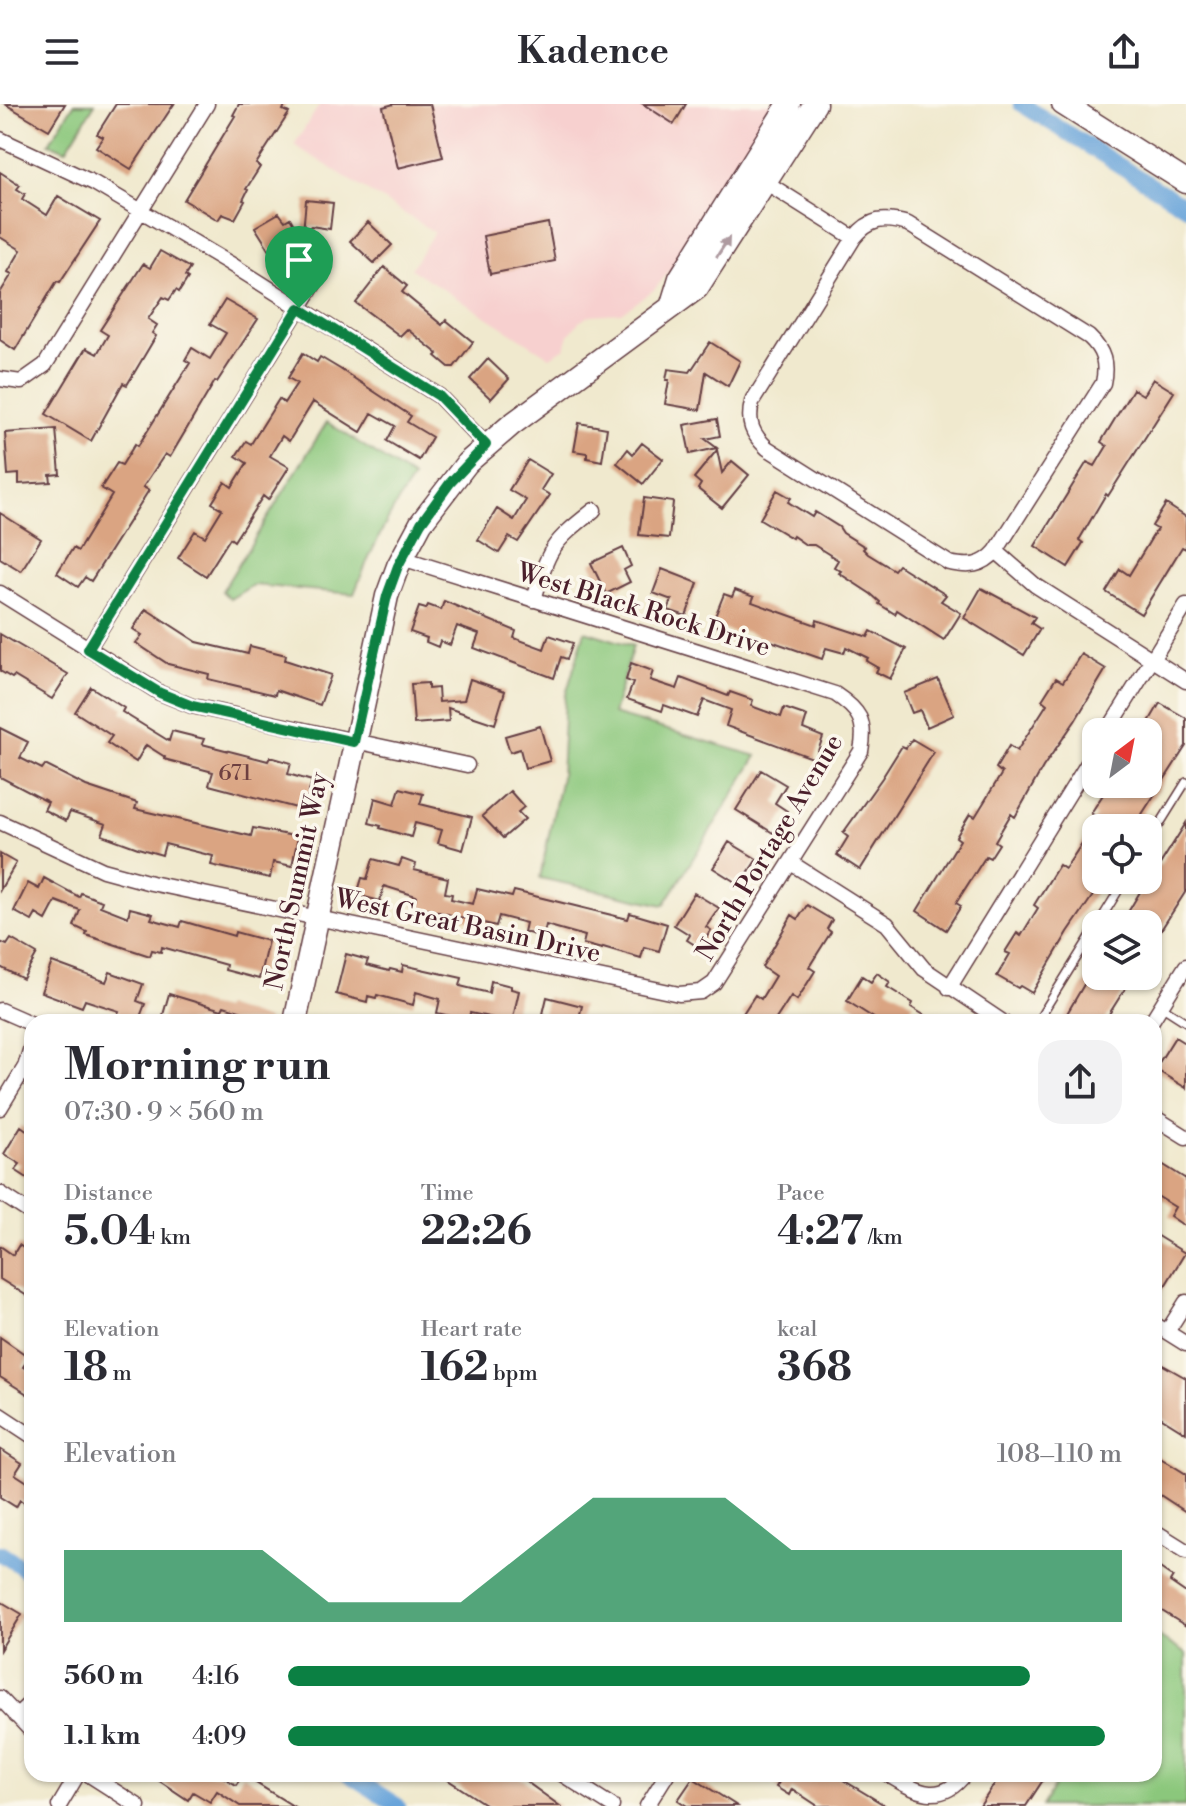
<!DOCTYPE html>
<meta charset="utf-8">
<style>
:root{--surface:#fff;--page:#f2f2f3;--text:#2b2b33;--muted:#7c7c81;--accent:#0b8043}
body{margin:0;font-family:"Libre Bodoni",serif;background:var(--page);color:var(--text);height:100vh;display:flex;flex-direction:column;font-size:30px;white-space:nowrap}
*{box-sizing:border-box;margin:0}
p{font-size:26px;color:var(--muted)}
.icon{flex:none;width:44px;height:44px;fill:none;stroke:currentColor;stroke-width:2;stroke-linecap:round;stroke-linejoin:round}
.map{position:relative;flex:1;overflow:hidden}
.drawer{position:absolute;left:24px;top:910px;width:1138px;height:768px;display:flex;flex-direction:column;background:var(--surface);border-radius:24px;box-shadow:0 2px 6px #0004}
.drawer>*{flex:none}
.needle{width:52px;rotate:32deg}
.buttons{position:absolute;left:1082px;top:614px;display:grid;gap:16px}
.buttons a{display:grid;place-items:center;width:80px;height:80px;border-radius:16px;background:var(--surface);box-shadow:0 2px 6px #0004;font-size:40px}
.pin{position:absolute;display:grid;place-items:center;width:68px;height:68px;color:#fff;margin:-82px -34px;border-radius:50% 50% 50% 0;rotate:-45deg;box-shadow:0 0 8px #0007}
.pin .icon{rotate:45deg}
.round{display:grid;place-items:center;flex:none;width:84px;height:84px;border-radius:24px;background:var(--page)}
.overview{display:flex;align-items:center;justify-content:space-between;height:136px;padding:0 40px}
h1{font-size:44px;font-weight:800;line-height:60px}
.metrics{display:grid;grid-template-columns:repeat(3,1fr);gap:12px;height:136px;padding:8px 40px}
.metrics div{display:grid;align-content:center}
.metrics b{font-size:40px;font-weight:800}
.metrics small{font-size:22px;font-weight:400}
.metrics p{font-size:22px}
.chart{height:224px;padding:16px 40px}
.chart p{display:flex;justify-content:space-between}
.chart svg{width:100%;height:144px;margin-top:8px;fill:var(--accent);opacity:.7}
ul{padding:0 40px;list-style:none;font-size:26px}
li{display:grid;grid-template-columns:128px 96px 1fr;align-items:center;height:60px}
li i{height:20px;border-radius:10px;background:var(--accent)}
header{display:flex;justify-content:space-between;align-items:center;height:104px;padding:0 40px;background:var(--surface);font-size:36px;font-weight:800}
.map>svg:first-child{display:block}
.built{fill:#f7d0cf}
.green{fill:#8bc77c;stroke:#6a7354;stroke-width:2}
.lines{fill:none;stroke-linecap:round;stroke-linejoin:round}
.canal{stroke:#69a4da;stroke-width:16}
.building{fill:#daa482}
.lane-casing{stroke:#633d43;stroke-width:10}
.street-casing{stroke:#633d43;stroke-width:17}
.secondary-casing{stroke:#633d43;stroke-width:25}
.lane{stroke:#fff;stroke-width:7}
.street{stroke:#fff;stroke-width:14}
.secondary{stroke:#fff;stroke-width:22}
.oneway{fill:#ae9aa0}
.route-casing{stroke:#fff;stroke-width:16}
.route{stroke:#0b8043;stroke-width:10}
.labels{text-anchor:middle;stroke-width:7;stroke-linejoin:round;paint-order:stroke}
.number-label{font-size:22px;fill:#6e4041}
.street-label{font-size:26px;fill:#4a1f2b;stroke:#fbf7ec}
</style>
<header><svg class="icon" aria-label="menu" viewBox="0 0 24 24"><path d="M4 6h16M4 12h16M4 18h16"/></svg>Kadence<svg class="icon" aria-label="share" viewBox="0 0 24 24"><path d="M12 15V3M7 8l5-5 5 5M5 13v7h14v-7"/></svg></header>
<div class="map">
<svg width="1186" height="1702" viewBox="0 0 1186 1702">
<rect width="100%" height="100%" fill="#fbf7ec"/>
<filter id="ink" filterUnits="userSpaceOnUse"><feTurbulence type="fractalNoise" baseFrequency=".0125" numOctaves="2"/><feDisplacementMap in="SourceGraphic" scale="16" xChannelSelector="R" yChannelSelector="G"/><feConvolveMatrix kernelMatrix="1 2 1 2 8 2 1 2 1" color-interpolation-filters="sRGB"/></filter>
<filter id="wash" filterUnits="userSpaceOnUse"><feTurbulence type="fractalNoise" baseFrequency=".006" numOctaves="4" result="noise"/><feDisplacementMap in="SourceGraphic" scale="32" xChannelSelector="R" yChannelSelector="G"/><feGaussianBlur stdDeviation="1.8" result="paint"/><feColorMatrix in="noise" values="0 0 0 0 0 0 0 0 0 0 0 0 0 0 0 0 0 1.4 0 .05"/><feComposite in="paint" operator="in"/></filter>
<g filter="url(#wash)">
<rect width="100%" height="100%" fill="#f0e9ce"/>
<!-- built -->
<path class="built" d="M320 0H774L671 165 655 185 622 209 591 211 579 218 569 231 565 244 550 253 411 165 434 128 294 41Z"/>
<!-- green -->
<path class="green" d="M74 0H95L66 46 49 39Z
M327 318 413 374C388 411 370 448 354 490L253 481 230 495 222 487Z
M585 527 633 542 613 610 757 652 664 801 540 774 561 673 565 594Z
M1154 1530 1186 1550V1702H1042L1062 1670H1154Z"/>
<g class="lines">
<!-- canal -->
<path class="canal" d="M1021 0 1186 103
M0 1449 32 1470
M348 1670 398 1702"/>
</g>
<g id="blocks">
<!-- building -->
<path class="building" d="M5 0H65L49 26Z
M116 0H174L131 65 96 43 103 33 97 30Z
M239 0H286L283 6 289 9 256 60 260 63 246 85 248 86 243 96 245 97 235 115 222 110 218 116 184 96 235 12 233 11Z
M394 0H430L443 53 398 64 383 3Z
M643 0H686L674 20Z
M0 68 20 81 17 85 25 90 22 95 47 111 58 92 100 117 60 178 57 177 15 246 0 236V189L12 170 8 168 21 146 0 133Z
M306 96 333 99 330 125 311 122 303 128Z
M279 109 285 117 290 114 299 130 270 147 255 123Z
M368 118 392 141 374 159 350 137Z
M548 119 555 157 490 170 483 132Z
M160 147 190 164 185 172 188 174 179 188 176 186 169 196 163 193 148 215 157 221 152 229 156 232 127 281 123 279 91 337 46 310 86 244 97 250 108 231 100 226 143 160 150 164Z
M384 163 407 182 402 188 442 221 446 216 473 238 454 263H449L436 252 438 250 407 225 400 232 356 199Z
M225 196 258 215 217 278 215 277 170 353 165 350 143 383 149 386 91 477 85 473 78 483 57 469 73 444 78 447 112 391 101 384 117 359 122 361 135 340 138 342 190 259 185 256 192 244 210 255 226 229 210 220Z
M710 238 740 257 728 282 706 268 700 306 665 300 669 276H666L668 265 690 268Z
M303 249 317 258 320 253 340 265 411 312 407 318 432 333 419 356 387 337 395 322 372 309 361 328 313 298 289 337 282 332 270 352 289 363 268 396 263 392 234 437 230 434 206 472 178 454 195 427 205 433 222 405 212 399 225 378 232 383 247 359 236 352 246 337 251 340 279 295 284 299 297 279 288 274Z
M488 255 509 275 491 295 470 275Z
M1153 275 1174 288 1108 392 1106 390 1079 436 1083 439 1068 463 1035 442 1087 358 1095 362 1107 342 1101 338 1133 285 1143 291Z
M717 315 720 332 705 335 717 344 690 350 684 321Z
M579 319 607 324 602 357 587 354V349L574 347Z
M56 325 60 370 50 371 51 378 19 380V370L8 371 5 329Z
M642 339 663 355 643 380 617 359 628 345 633 350Z
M717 346 722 369 732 357 749 371 722 404 698 385 701 380 694 374Z
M528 356 551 370 541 386 550 391 518 438 509 433 499 449 478 436 497 405 514 416 526 396 509 386Z
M777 386 791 394 788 398 812 413 815 408 839 423 843 429 865 443 863 445 868 450 894 466 898 461 946 491 941 497 961 509 944 536 897 506 895 510 879 500 880 498 871 490 839 469 841 467 834 463 838 456 814 441H806L793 432 792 434 760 415Z
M644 394 673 398 669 434 639 431Z
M1166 400 1186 413V445L1182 443 1141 510 1106 488 1120 465 1129 471 1157 425 1152 422Z
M0 409 41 435 21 467 0 454Z
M623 444 631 462 624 466 630 478 606 490 591 459Z
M662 465 698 479 686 512 668 506 672 496 653 489Z
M981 484 1035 513 1031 519 1040 525 1024 551 964 514Z
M735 486 754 493 752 498 816 521 817 516 868 533 871 527 906 545 890 575 876 568 878 564 866 557 868 554 846 543 844 549 826 544 822 555 740 526 738 531 712 520 724 490 732 493Z
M444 497 516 527 514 534 544 545 549 531 573 539 567 555 561 553 554 574 474 544 479 530 457 522 450 541 440 537 438 543 426 538 427 534 410 528 419 503 426 505 428 501 441 506Z
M146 505 197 538 248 550 250 542 286 551 285 556 331 571 320 601 276 586 275 591 208 575 209 570 168 560 136 539 142 531 133 525Z
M0 530 68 570 52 595 14 572 12 574 0 567Z
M1081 550 1106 565 1075 617 1043 663 1015 713 1011 710 995 737 999 740 990 754 986 752 956 799 961 802 946 826 917 807 960 736 956 733 970 710 975 713 1002 669 996 664 1009 642 1017 647 1047 600 1042 596 1056 574 1063 578Z
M631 559 653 567 650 576 677 585 681 574 728 592 730 588 753 596 751 602 781 613 784 604 807 612 803 625 823 633 815 655 726 622 731 606 704 596 697 613 664 601 662 607 627 595 633 579 626 576Z
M470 575 505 587 495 620 448 604 449 617 414 620 411 580 428 579V585L438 584 439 598 464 596Z
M938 575 954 611 927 623 920 606 912 609 904 589Z
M91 583 124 604 122 608 169 637 172 627 204 635 202 640 268 657 270 653 291 659 288 670 312 677 304 706 209 681 213 668 164 655 165 653 146 641 136 658 107 639 112 632 75 608Z
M1160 599 1186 614V642L1133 724H1096V787L1068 828 1032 889 1020 882 1018 884 997 872 1010 850 1005 848 1017 829 1021 832 1038 804 1034 801 1059 761 1065 765 1092 724H1089L1096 713 1091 709 1110 680H1148V628H1143Z
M540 622 550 657 525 664 520 645 510 648 505 632Z
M0 624 28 638 20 654 42 665 45 661 86 682 137 699 135 705 251 732 253 724 298 733 292 762 273 758 270 774 233 766 211 761 213 752 165 740 162 751 138 744 102 731 106 720 70 708 66 717 44 706 48 698 0 673Z
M912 635 934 648 860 766 837 751 848 733 843 729 882 674 902 642 906 644Z
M761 666 786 681 775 699 787 707 773 729 736 706Z
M400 684 423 690 420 700 472 713 463 746 438 739 442 726 415 719 411 733 380 724 381 722 369 719 375 694 395 700Z
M510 687 524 703 518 708 525 715 503 734 482 712Z
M1186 719V787L1148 846V820H1121L1156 761 1159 762Z
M729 738 757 755 740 781 713 764Z
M0 750 16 759 0 786Z
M373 755 399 762 402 755 416 760 414 766 448 774 445 789 452 790 451 795 473 800 477 785 512 793 514 787 628 815 630 809 667 820 659 847 644 843 641 854 603 843 602 845 583 840 585 832 546 821 543 833 524 828 526 819 499 812 496 822 414 802 416 792 384 782 380 797 357 791 362 774 367 775Z
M44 774 79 793 81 789 102 797 100 802 128 813 130 804 153 810 151 815 180 823 182 817 234 832 235 828 268 837 259 875 225 866 226 861 162 843 161 848 152 846 150 852 86 831 87 828 74 822 80 806 56 797 46 816 36 810 32 817 14 807 28 779 39 785Z
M694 789 719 804 706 823 711 826 700 844 687 836 690 831 674 821Z
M807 801 832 816 827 825 831 828 809 863 815 867 797 896 791 892 774 918H753L742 911 755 891 761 895 775 872 762 863 792 811 798 815Z
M11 835 37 850 23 875 0 863V838L7 841Z
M346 850 368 856 366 861 389 867 390 865 402 868 403 861 462 874 460 882 489 889 491 877 511 882V885L519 887 512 918 470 909 468 916 437 909 440 895 416 888 413 901 377 891 376 894 368 892 367 898 336 890Z
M52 858 106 878 110 868 143 880 137 897 145 900 138 918 117 912 119 907 85 896 82 903 41 888Z
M877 869 890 878 887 883 913 899 911 903 935 918H880L847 897 862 872 871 878Z
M1089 872H1133L1104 918H1062Z
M169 890 222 906 224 902 267 916 266 918H161Z
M547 893 582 902 578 918H548L550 912 543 910Z
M1175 933 1186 940V984L1155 965Z
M21 1022 32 1030V1077L15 1066 20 1060 4 1050Z
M1154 1055 1186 1075V1123L1170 1112 1175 1103 1154 1090Z
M1154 1130 1185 1149 1154 1200Z
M19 1141 32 1150V1195L0 1175V1142L13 1151Z
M0 1233 29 1253 23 1263 32 1269V1293L0 1273Z
M1154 1256 1186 1274V1329L1154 1309Z
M0 1345 22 1359 15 1370 32 1381V1404L20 1396 16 1403 0 1393Z
M1154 1350 1186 1370V1408L1154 1387Z
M1154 1460 1173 1473 1170 1478 1186 1489V1522L1154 1502Z
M0 1497 22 1510 0 1546Z
M149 1670H218L236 1681 243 1671 293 1702H240L217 1687 210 1698 193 1688 188 1696Z
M439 1670H508L515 1674 517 1671 560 1702H488Z
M765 1670H833L886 1702H818L792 1685 789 1691 776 1683 779 1678Z
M1001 1670H1047L1026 1702H980Z
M693 1674 737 1702H687L678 1696Z"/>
</g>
</g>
<g filter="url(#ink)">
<use href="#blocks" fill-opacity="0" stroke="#633d43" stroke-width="2"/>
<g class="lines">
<defs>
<path id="lane" d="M1148 739 1186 678
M1098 820 1125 776
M1161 902 1186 918
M1037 918 1096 823"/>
<path id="street" d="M0 35 94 79 229 159 439 292 486 341
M759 74 854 134C870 114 884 113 908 120L1089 233C1104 247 1107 260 1103 279L996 447
M854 134 752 298C747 319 752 330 767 344L949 459C969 463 982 463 996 447L1035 481 1186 577
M0 275 21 278 45 261 207 0
M0 489 160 589 192 602 467 661
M534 496C549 443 551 440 594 406
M88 545 316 177
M1107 628 1186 501
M0 718 103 766 151 779 679 890 701 888 714 879 861 647C867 617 859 606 835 590L402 454
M791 759 887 820 924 865 1003 918
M949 884 1096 646
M0 906 32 920
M1151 918 1186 862
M0 1004 25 963 32 940
M1154 1013 1186 1033
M0 1089 32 1110
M1154 1220 1186 1240
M1167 1228 1186 1198
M0 1311 32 1332
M1154 1427 1186 1447
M0 1594 32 1628
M16 1612 32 1597
M88 1670 138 1702
M562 1670 612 1702
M887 1670C916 1688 941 1702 965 1670
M59 1702 78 1670
M647 1702 667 1670"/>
<path id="secondary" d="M1063 0 1186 78
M672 200 680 174 789 0
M295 918 387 492 398 462 421 419 467 359 511 321 697 184 815 0"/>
</defs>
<!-- lane casing -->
<use href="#lane" class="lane-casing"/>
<!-- street casing -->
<use href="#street" class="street-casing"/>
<!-- secondary casing -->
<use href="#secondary" class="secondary-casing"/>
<!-- lane -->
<use href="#lane" class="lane"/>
<!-- street -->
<use href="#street" class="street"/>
<!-- secondary -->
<use href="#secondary" class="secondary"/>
</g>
<!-- one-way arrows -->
<defs><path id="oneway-solid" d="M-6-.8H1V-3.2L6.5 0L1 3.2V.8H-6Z" transform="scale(2)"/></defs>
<use class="oneway" href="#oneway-solid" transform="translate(723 143) rotate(-57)"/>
</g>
<g class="lines" filter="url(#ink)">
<defs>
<path id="route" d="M299 204 439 292 486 341 450 379 421 419 398 462 387 492 354 638 192 602 160 589 88 545Z"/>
</defs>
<!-- route casing -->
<use href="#route" class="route-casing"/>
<!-- route -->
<use href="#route" class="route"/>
</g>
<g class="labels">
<!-- number labels -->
<g class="number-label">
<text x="235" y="676">671</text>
</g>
<!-- street labels -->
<g class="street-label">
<text transform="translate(644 505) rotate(17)" y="9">West Black Rock Drive</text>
<text transform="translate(769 743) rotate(-59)" y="9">North Portage Avenue</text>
<text transform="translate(296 777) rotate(-78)" y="9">North Summit Way</text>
<text transform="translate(468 821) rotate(12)" y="9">West Great Basin Drive</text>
</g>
</g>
</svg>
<div class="buttons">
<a><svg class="needle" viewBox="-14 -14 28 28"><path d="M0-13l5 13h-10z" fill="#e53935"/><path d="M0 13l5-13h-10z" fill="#7c7c81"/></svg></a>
<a><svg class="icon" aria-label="locate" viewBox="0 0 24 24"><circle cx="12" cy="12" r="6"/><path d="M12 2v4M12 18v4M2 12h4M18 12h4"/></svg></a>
<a><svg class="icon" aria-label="layers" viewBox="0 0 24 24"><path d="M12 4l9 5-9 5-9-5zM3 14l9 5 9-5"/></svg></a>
</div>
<div class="pin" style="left:299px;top:204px;background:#1e9e55"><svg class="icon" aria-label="arrive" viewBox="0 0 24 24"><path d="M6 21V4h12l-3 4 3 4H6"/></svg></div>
<section class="drawer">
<div class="overview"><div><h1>Morning run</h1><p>07:30 · 9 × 560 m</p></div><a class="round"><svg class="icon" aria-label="share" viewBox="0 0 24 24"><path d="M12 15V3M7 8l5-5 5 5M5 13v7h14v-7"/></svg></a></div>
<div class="metrics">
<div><p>Distance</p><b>5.04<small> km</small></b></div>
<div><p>Time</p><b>22:26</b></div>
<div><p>Pace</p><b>4:27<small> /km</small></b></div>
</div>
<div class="metrics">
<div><p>Elevation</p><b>18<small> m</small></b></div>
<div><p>Heart rate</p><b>162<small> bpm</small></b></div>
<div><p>kcal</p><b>368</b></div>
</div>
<div class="chart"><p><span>Elevation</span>108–110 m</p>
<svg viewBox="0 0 160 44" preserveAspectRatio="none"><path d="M0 44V22L10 22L20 22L30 22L40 38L50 38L60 38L70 22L80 6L90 6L100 6L110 22L120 22L130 22L140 22L150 22L160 22V44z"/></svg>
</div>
<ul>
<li><b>560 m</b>4:16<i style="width:89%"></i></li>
<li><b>1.1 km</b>4:09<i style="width:98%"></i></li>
</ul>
</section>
</div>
